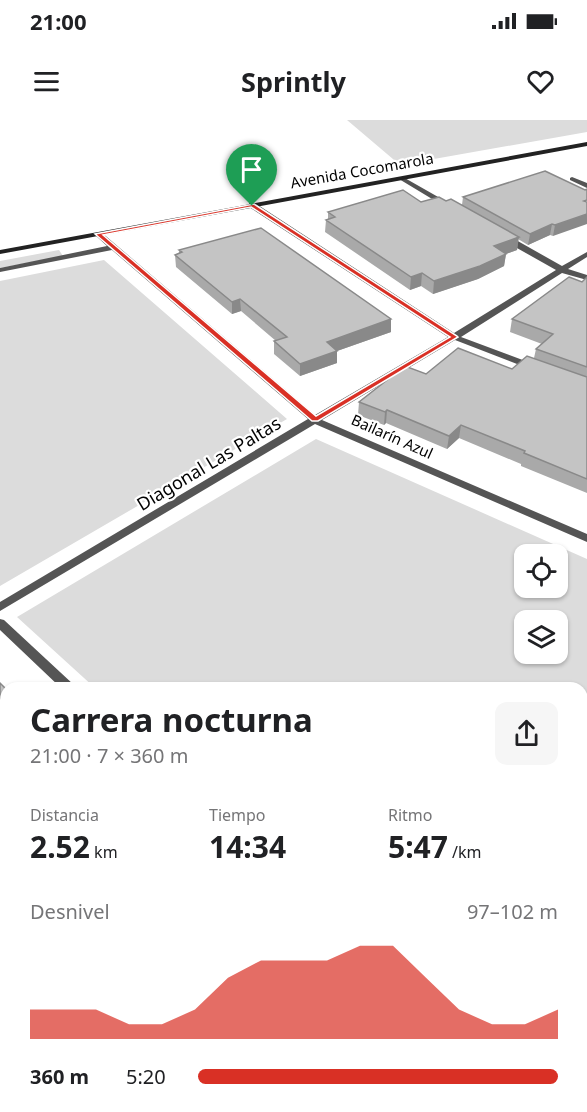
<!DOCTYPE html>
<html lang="es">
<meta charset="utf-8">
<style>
:root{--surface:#fff;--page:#f6f6f6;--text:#202124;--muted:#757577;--accent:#d93025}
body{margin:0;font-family:"Noto Sans",sans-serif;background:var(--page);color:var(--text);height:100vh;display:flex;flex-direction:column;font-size:22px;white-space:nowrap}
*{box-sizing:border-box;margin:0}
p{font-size:20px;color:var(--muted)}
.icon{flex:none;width:33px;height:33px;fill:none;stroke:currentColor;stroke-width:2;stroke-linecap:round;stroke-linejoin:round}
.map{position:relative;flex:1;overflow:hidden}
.drawer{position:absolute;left:0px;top:562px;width:588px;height:430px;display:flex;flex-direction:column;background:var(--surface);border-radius:18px 18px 0 0;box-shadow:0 2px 4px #0004}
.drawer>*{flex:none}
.fabs{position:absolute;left:514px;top:424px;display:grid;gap:12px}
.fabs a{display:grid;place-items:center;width:54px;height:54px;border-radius:12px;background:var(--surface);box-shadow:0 2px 4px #0004;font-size:30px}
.pin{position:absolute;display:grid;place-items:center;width:51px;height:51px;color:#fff;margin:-62px -26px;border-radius:50% 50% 50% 0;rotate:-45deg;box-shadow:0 0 6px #0007}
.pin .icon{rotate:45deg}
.round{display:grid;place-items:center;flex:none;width:63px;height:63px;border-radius:12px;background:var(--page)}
.head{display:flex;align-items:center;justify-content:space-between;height:102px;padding:0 30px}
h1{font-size:33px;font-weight:700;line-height:45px}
.stats{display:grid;grid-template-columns:repeat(3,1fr);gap:9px;height:102px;padding:6px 30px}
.stats div{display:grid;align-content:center}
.stats b{font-size:30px;font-weight:700}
.stats small{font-size:16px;font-weight:400}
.stats p{font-size:16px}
.chart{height:168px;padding:12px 30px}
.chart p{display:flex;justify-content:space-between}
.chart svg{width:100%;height:108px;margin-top:6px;fill:var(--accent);opacity:.7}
ul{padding:0 30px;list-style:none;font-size:20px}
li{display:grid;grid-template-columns:96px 72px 1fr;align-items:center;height:45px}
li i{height:15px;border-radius:8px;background:var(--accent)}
.status{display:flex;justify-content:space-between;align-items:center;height:42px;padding:0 30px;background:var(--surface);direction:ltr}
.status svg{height:16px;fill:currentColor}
header{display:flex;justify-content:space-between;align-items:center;height:78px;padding:0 30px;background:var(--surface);font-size:27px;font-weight:700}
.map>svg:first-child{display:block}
.green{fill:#dcdcdc;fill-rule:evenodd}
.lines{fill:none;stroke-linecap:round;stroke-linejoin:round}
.minor{fill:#555;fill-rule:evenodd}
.secondary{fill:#222;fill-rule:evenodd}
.wall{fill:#a9a9a9}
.shaded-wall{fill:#898989}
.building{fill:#c4c4c4;stroke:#898989;stroke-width:1.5}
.route{fill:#d93025;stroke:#fff;stroke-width:1.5;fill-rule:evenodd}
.labels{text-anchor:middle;stroke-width:4.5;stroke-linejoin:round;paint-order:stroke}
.far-street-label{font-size:15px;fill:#000;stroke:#fff}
.street-label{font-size:18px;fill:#000;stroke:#fff}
</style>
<div class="status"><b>21:00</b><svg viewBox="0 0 49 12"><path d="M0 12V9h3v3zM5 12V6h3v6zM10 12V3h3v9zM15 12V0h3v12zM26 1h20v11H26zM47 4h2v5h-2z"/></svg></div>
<header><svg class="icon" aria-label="menu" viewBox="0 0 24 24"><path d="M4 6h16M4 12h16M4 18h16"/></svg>Sprintly<svg class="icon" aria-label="heart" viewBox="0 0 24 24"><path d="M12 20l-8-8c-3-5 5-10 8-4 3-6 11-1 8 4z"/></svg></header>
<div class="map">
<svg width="587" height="992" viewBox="0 0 587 992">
<rect width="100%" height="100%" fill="#fff"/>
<!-- green -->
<path class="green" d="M347 0H587V12L400 45Z
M59 130 63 136 0 148V141Z
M104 140 287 299 0 466V161Z
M316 319 587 439V791L582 798V568H95L17 497ZM525 435H558V468H525ZM525 501H558V534H525Z
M587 887V992H561L556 987H582V894Z"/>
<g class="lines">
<!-- minor -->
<path class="minor" d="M399 57H403L454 86 447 88 399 59Z
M572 57 587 63V68L570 60V58Z
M249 83H255L454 213 556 150 501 119V115H507L562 146 587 132V137L568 149 587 155V160L562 153 461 217 536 245V249H530L455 220 322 300 587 414V422L315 304 0 491V482L308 299 112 130 0 152V148L107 126 94 114 101 112 315 295 448 217 249 87Z
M0 499 4 500 74 565 75 568H61L0 510Z
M587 820V840L582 842V821Z
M455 987H474L472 992H453Z
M499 987H520L522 992H501Z"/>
<!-- secondary -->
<path class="secondary" d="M587 22V26L0 134V130Z"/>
</g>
<!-- wall -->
<path class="wall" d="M585 70 553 116 550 115 528 125 518 119 517 130 506 134 504 146 478 159 433 174 421 166 410 170 325 112 326 100 328 99V92L421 82 446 81 462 85 463 77Z
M179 130 391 199V212L337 231V243L300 256 274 234V221H276L241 191 232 194 176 147 175 135 179 133Z
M587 157V373L521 346V344L459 318 447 329 386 303 384 305 358 295 359 282 426 254 512 249 534 238 536 229 542 224 510 212 512 199 582 162Z
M0 563 6 569V639L0 633Z
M6 736V857L0 849V738L1 740Z"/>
<!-- shaded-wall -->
<path class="shaded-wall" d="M587 94V104L553 116 555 105Z
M552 104 550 115 528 125 530 114Z
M519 117 517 130 492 139 494 126Z
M506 134 504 146 478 159 433 174 434 161Z
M422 153 421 166 410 170 411 157Z
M240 179 241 191 232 194V182Z
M391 199V212L337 231V243L300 256V244L327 222Z
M387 290 386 303 384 305 385 292Z
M461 305 459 318 447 329 449 316Z"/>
<!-- building -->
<path class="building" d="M545 51 585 70 587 69V80L584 81 587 82V94L555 105 552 104 530 114 463 77Z
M403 70 421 82 439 77 446 81 451 79 519 117 494 126 506 134 480 146 434 161 422 153 411 157 326 100 335 97 328 92Z
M261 108 391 199 327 222 337 231 300 244 274 221 287 217 240 179 232 182 175 135 182 132 179 130Z
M569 157 582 162 587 157V247L536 229 553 214 512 199Z
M458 228 512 249 527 236 587 257V359L524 333 525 331 461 305 449 316 387 290 385 292 359 282 405 246 426 254Z
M0 563 6 569V630L0 624Z
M6 736V852L0 844V738L1 740Z
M109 987H232L236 992H103Z"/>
<!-- route -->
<path class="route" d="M254 84 457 216 458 217 318 301H312L95 114ZM251 87 450 217 316 296 103 115Z"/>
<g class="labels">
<!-- far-street labels -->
<g class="far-street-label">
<text transform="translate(362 51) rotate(-10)" y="5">Avenida Cocomarola</text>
<text transform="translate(392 317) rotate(24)" y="5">Bailarín Azul</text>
</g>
<!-- street labels -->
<g class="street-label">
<text transform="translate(209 344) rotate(-31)" y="6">Diagonal Las Paltas</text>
</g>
</g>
</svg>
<div class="fabs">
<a><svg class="icon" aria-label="locate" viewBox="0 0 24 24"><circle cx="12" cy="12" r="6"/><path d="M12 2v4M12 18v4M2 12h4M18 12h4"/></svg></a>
<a><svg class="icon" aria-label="layers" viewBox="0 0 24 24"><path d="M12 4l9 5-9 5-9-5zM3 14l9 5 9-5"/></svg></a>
</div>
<div class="pin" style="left:252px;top:86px;background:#1e9e55"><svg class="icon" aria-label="arrive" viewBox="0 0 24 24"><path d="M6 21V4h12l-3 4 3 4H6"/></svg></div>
<section class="drawer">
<div class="head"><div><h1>Carrera nocturna</h1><p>21:00 · 7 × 360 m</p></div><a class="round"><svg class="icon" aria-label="share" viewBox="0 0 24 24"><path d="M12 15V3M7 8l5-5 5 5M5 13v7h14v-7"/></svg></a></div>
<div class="stats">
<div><p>Distancia</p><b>2.52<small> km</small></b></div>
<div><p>Tiempo</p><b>14:34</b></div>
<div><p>Ritmo</p><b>5:47<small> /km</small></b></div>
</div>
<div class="chart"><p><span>Desnivel</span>97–102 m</p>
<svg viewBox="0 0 160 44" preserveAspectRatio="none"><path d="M0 44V32L10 32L20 32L30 38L40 38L50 32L60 19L70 12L80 12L90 12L100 6L110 6L120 19L130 32L140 38L150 38L160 32V44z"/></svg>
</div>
<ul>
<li><b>360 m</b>5:20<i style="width:100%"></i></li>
</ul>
</section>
</div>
